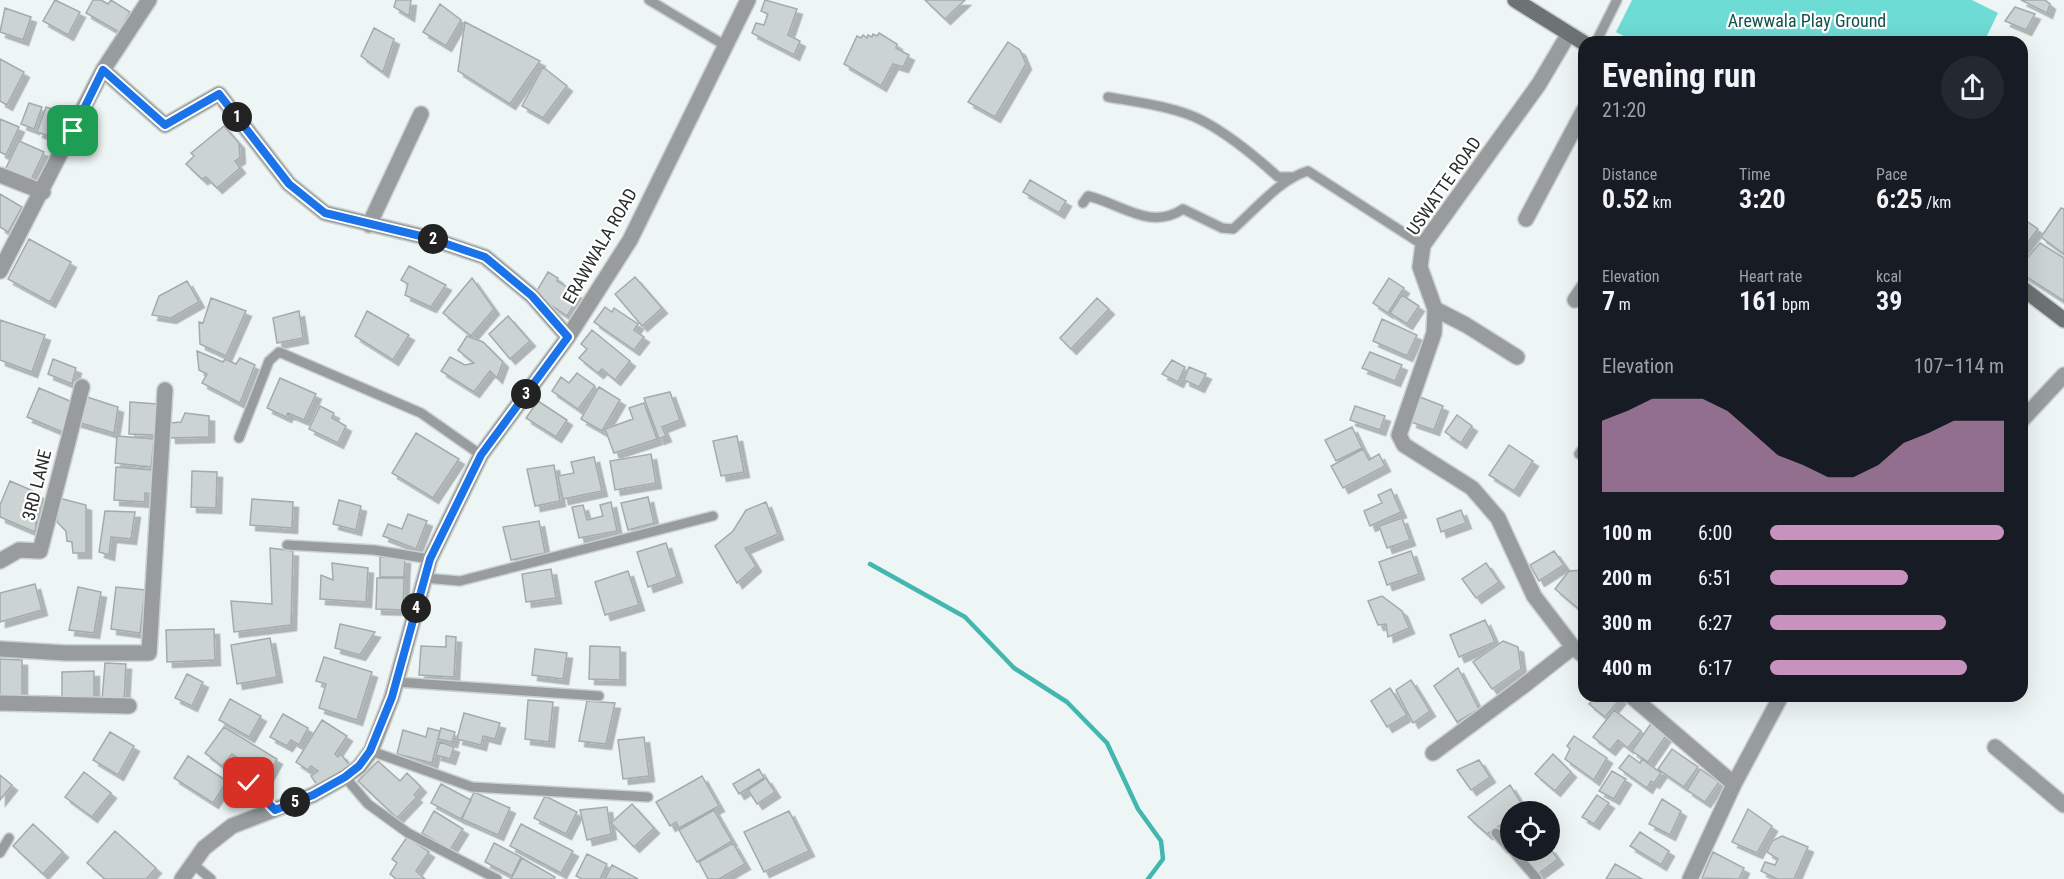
<!DOCTYPE html>
<meta charset="utf-8">
<style>
:root{--surface:#171b24;--page:#242831;--text:#f1f3f6;--muted:#9ea1a6;--accent:#c792bd}
body{margin:0;font-family:"Roboto Condensed",sans-serif;background:var(--page);color:var(--text);height:100vh;display:flex;flex-direction:column;font-size:22px;white-space:nowrap}
*{box-sizing:border-box;margin:0}
p{font-size:20px;color:var(--muted)}
.icon{flex:none;width:33px;height:33px;fill:none;stroke:currentColor;stroke-width:2;stroke-linecap:round;stroke-linejoin:round}
.map{position:relative;flex:1;overflow:hidden}
.sheet{position:absolute;left:1578px;top:36px;width:450px;height:666px;display:flex;flex-direction:column;background:var(--surface);border-radius:18px;box-shadow:0 6px 24px #0002}
.sheet>*{flex:none}
.buttons{position:absolute;left:1500px;top:801px;display:grid;gap:12px}
.buttons a{display:grid;place-items:center;width:60px;height:60px;border-radius:50%;background:var(--surface);box-shadow:0 6px 24px #0002;font-size:30px}
.pin{position:absolute;display:grid;place-items:center;width:51px;height:51px;color:#fff;margin:-26px;border-radius:12px;box-shadow:0 3px 9px #0006}
.km{position:absolute;width:30px;height:30px;margin:-15px;border-radius:50%;background:#222;color:#fff;font-size:16px;line-height:30px;text-align:center}
.round{display:grid;place-items:center;flex:none;width:63px;height:63px;border-radius:32px;background:var(--page)}
.headline{display:flex;align-items:center;justify-content:space-between;height:102px;padding:0 24px}
h1{font-size:33px;font-weight:700;line-height:45px}
.stats{display:grid;grid-template-columns:repeat(3,1fr);gap:9px;height:102px;padding:6px 24px}
.stats div{display:grid;align-content:center}
.stats b{font-size:26px;font-weight:700}
.stats small{font-size:16px;font-weight:400}
.stats p{font-size:16px}
.chart{height:168px;padding:12px 24px}
.chart p{display:flex;justify-content:space-between}
.chart svg{width:100%;height:108px;margin-top:6px;fill:var(--accent);opacity:.7}
ul{padding:0 24px;list-style:none;font-size:20px}
li{display:grid;grid-template-columns:96px 72px 1fr;align-items:center;height:45px}
li i{height:15px;border-radius:8px;background:var(--accent)}
.map>svg:first-child{display:block}
.green{fill:#6ddcd5}
.lines{fill:none;stroke-linecap:round;stroke-linejoin:round}
.stream{stroke:#42b6af;stroke-width:4.5}
.building{fill:#cbd4d3;stroke:#a4acab;stroke-width:1.5;filter:url(#shadow)}
.lane-casing{stroke:#cad1d1;stroke-width:12}
.street-casing{stroke:#cad1d1;stroke-width:18}
.secondary-casing{stroke:#cad1d1;stroke-width:18}
.lane{stroke:#989c9c;stroke-width:9}
.street{stroke:#989c9c;stroke-width:15}
.secondary{stroke:#6d7372;stroke-width:15}
.route-casing{stroke:#fff;stroke-width:12}
.route{stroke:#1a73e8;stroke-width:8}
.labels{text-anchor:middle;stroke-width:4.5;stroke-linejoin:round;paint-order:stroke}
.park-label{font-size:18px;fill:#115450;stroke:#fff}
.street-label{font-size:18px;fill:#2a2d2d;stroke:#fff}
</style>
<div class="map">
<svg width="2064" height="879" viewBox="0 0 2064 879">
<defs>
<filter id="shadow"><feDropShadow dx="5.5" dy="5.5" stdDeviation="0" flood-color="#0004"/></filter>
</defs>
<rect width="100%" height="100%" fill="#edf5f5"/>
<!-- green -->
<path class="green" d="M1632 0H1972L1998 13 1984 42H1635L1616 32Z"/>
<g class="lines">
<!-- stream -->
<path class="stream" d="M870 564 965 617 1014 668 1067 702 1107 743 1138 809 1161 841 1163 859 1148 879"/>
</g>
<!-- building -->
<path class="building" d="M55 0 80 12 68 35 43 21Z
M93 0H101L108 4 111 0 130 12 119 32 86 13Z
M396 0H411L409 16 394 7Z
M765 0 797 9 788 35 800 41 794 55 752 33 756 23 764 25 768 14 761 11Z
M925 0H965L945 19Z
M2021 0H2045L2050 4 2047 13Z
M440 4 461 20 446 46 423 32Z
M2015 7 2035 14 2026 30 2005 21Z
M5 8 31 17 23 40 0 32Z
M465 22 540 61 510 104 458 71Z
M374 28 394 39 383 72 361 56Z
M879 33 897 44 896 48 909 55 903 67 893 64 881 86 844 64 857 36 861 38 863 35 867 38 868 35 872 37 873 34 877 36Z
M1008 42 1020 50 1026 64 995 117 968 102Z
M0 59 24 72 7 105 0 101Z
M543 67 567 86 543 118 522 106Z
M29 103 42 107 34 129 21 124Z
M46 107 61 112 52 137 37 132Z
M0 119 19 127 6 155 0 152Z
M224 126 239 143 240 158 235 161 240 168 217 188 206 177 202 179 186 164 194 156 191 153Z
M19 141 44 152 30 182 5 170Z
M1030 180 1066 201 1059 213 1023 192Z
M0 194 22 207 8 232 0 227Z
M2061 208 2064 209V254L2041 237Z
M2022 218 2038 229 2022 250Z
M29 239 71 262 50 302 8 279Z
M2040 243 2064 258V301L2022 274V264Z
M409 266 446 285 431 307 405 295 408 284 401 280Z
M548 272 558 278 557 281 580 295 567 316 535 294Z
M635 277 662 308 642 326 615 294Z
M472 278 494 309 471 336 443 313Z
M1389 278 1404 288 1388 313 1373 303Z
M187 281 199 302 171 318 152 315 159 296Z
M1402 295 1419 306 1407 324 1390 313Z
M211 298 246 311 226 356 200 344 199 322 203 323Z
M1097 298 1109 309 1071 349 1060 338Z
M605 307 612 312 614 308 638 324 634 330 644 337 634 350 594 322Z
M299 311 303 338 277 343 273 318Z
M367 311 409 335 393 360 355 336Z
M508 316 530 341 510 359 489 334Z
M1382 319 1417 335 1407 356 1373 341Z
M0 320 45 335 32 372 0 360Z
M592 330 630 361 615 380 602 369 598 373 579 358 587 349 581 344Z
M467 336 483 342 503 362 497 378 490 371 474 392 441 371 450 357 465 365 474 363 458 350Z
M197 351 223 362 225 359 236 364 240 358 255 365 240 403 202 383 207 374 199 370Z
M1370 352 1402 365 1395 381 1362 368Z
M53 359 76 368 72 384 48 374Z
M1172 360 1185 367 1178 382 1162 374Z
M1189 367 1206 374 1199 387 1184 380Z
M577 373 595 386 578 409 552 391 561 377 569 383Z
M280 378 316 394 304 420 288 413 286 417 267 408Z
M599 387 620 400 602 431 581 419Z
M39 388 77 404 65 433 27 417Z
M670 392 680 420 662 427 666 436 659 439 644 398Z
M84 396 118 407 114 433 74 421Z
M1420 397 1443 406 1434 430 1411 422Z
M538 401 567 420 556 437 526 418Z
M130 402 157 404 156 435 129 434Z
M644 403 657 439 614 453 605 429 633 419 629 408Z
M320 406 334 413 332 418 346 426 338 443 309 429Z
M1355 406 1385 416 1380 430 1350 420Z
M185 413 209 416V437L170 438V423L181 422Z
M1457 415 1472 426 1461 443 1445 432Z
M1352 427 1362 448 1336 461 1325 440Z
M416 433 459 459 433 498 392 473Z
M117 436 154 439 151 467 115 463Z
M737 436 744 472 721 476 713 441Z
M1509 445 1533 461 1514 491 1489 475Z
M1363 449 1369 460 1379 454 1385 466 1343 488 1331 466Z
M651 454 656 483 615 490 610 461Z
M594 457 602 491 563 499 558 476 574 473 571 462Z
M554 465 560 501 535 506 527 469Z
M116 467 153 470 151 494 145 493V502L114 500Z
M192 471 217 472 216 508 191 507Z
M10 481 40 494 35 532 0 517V505Z
M1391 489 1401 512 1370 526 1364 511 1382 503 1378 495Z
M648 497 654 523 628 530 621 503Z
M59 498 86 505V553H73L72 542 67 541 66 531 57 522Z
M252 499 293 502 292 528 250 525Z
M339 500 361 506 356 530 333 524Z
M611 502 617 531 579 538 572 507 583 505 587 520 603 516 600 505Z
M766 502 778 534 745 548 756 566 737 583 715 546 733 531 746 510Z
M1461 510 1466 523 1441 532 1437 519Z
M105 511 135 512 131 539 111 537 109 555 99 552Z
M408 514 427 521 416 549 383 536 388 524 402 529Z
M1402 518 1410 540 1387 548 1379 526Z
M539 521 545 553 511 560 503 527Z
M666 543 677 577 648 587 637 552Z
M270 548 293 551 291 625 234 632 231 601 272 604Z
M1411 551 1419 574 1387 585 1379 562Z
M1554 551 1564 565 1539 581 1530 565Z
M380 557 405 558 404 577H380Z
M332 563 368 568 366 602 320 599 321 575 333 580Z
M1486 563 1499 582 1476 598 1462 579Z
M551 569 556 598 526 602 522 574Z
M1584 570V606L1580 610 1555 589 1569 571Z
M628 571 639 605 605 615 595 582Z
M377 578H404L403 610 376 609Z
M35 584 42 610 0 622V593Z
M78 587 101 592 94 633 69 630Z
M116 587 145 590 140 633 111 629Z
M1382 596 1402 611 1409 628 1388 637 1386 624 1378 625 1368 601Z
M1485 620 1495 642 1459 657 1450 635Z
M340 624 375 632 360 655 335 648Z
M214 629 215 660 167 662 166 630Z
M446 636 456 637 454 677 419 675 421 646 446 647Z
M270 638 277 677 237 684 231 645Z
M1503 641 1518 647 1521 669 1492 689 1473 662Z
M590 646 620 647V680L589 679Z
M535 649 567 653 563 679 532 675Z
M324 657 372 672 357 720 319 708 326 684 316 681Z
M0 659 22 660V697H0Z
M105 663 126 664 124 702 102 700Z
M1458 668 1479 709 1457 722 1459 725 1434 686Z
M94 671V701L62 702V672Z
M187 674 203 682 192 706 175 698Z
M1411 680 1430 711 1413 723 1396 690Z
M1390 688 1407 715 1387 727 1371 701Z
M1596 696H1618L1621 698 1605 717 1589 704Z
M230 699 261 716 249 737 219 720Z
M528 700 553 702 549 742 525 739Z
M587 701 615 703 606 744 579 741Z
M1614 710 1641 731 1628 748 1618 740 1610 750 1593 737Z
M464 713 500 723 495 739 483 736 481 745 457 739Z
M283 714 308 728 299 745 291 740 287 746 270 737Z
M322 720 347 736 335 754 338 757 341 754 350 766 319 788 311 776 318 771 311 766 308 770 296 762Z
M1652 722 1668 733 1648 762 1632 751Z
M224 727 277 759 267 777 232 754 222 766 205 753Z
M428 728 440 731 432 763 397 754 403 730 426 737Z
M441 728 455 732 452 742 438 739Z
M110 732 134 746 118 775 93 760Z
M1574 736 1607 758 1594 780 1565 759 1570 749 1567 746Z
M644 737 649 776 623 779 618 740Z
M440 742 454 747 450 759 436 755Z
M1672 749 1698 767 1684 787 1658 769Z
M1553 754 1571 772 1555 791 1535 774Z
M1629 755 1640 763 1642 759 1661 773 1654 783 1651 781 1647 788 1619 768Z
M188 756 227 781 213 803 174 778Z
M1479 760 1490 777 1471 790 1457 770Z
M378 761 400 781 407 773 421 787 414 795 417 797 397 818 358 781Z
M759 769 764 778 739 794 733 784Z
M1700 769 1719 782 1705 802 1687 790Z
M1612 771 1626 779 1614 799 1599 791Z
M84 772 111 793 92 817 65 797Z
M0 775 12 785 0 800Z
M702 776 719 806 679 828 676 822 670 826 656 802Z
M766 778 775 792 757 804 748 790Z
M441 784 471 800 461 819 431 803Z
M1510 785 1525 809 1510 812V819L1487 834 1468 817Z
M474 792 510 808 498 835 462 819Z
M1597 795 1609 803 1594 824 1582 817Z
M545 796 577 812 566 834 534 818Z
M1662 799 1681 811 1670 835 1649 824Z
M632 804 654 828 634 847 611 823Z
M607 807 611 834 587 840 580 810Z
M1748 809 1772 826 1757 853 1732 842Z
M714 810 732 841 697 862 679 830Z
M434 811 463 829 450 850 422 833Z
M789 811 809 851 764 872 744 832Z
M1510 823V843L1501 832Z
M33 824 63 852 43 874 13 846Z
M521 824 573 851 561 873 510 846Z
M115 831 156 868 146 879H105L87 863Z
M1640 832 1669 851 1661 865 1630 846Z
M1782 836 1808 847 1794 879H1777L1761 871 1765 862 1775 865 1778 859 1767 852 1772 841Z
M407 837 429 852 416 871 425 879H396L390 874 397 863 392 859Z
M494 843 521 857 512 876 485 862Z
M733 843 745 864 719 879H708L699 862Z
M1550 848 1558 859 1538 874 1525 858 1534 850H1550Z
M1713 852 1744 868 1739 879 1702 878Z
M587 854 607 864 600 879H582L576 876Z
M522 858 555 877 554 879H511Z
M1615 864 1642 879H1606Z
M612 865 638 879H605Z"/>
<g class="lines">
<defs>
<path id="lane" d="M649 0 726 46
M1596 42 1617 0
M1108 97C1136 102 1177 107 1203 121 1231 136 1255 156 1278 177H1291
M1083 203 1088 196C1122 204 1150 231 1183 209L1222 228 1233 229C1255 210 1280 179 1308 171L1423 245
M239 438 269 361 279 352 421 413 481 455
M1579 454 1584 447
M287 545 374 550 430 559
M424 578 460 581 713 516
M396 682 599 696
M371 751 472 787 648 797
M237 765 249 783 275 810
M345 777 368 804 408 833 497 879
M1496 833 1510 849
M1512 850 1537 879
M0 853 9 838
M193 864 211 879"/>
<path id="street" d="M1568 35 1539 84 1423 245 1420 267 1435 309 1434 333 1399 435 1404 445 1472 488 1498 518 1534 596 1573 647 1584 656
M103 70 165 125 219 94 289 184 325 213 429 238 485 257 532 296 568 337
M0 175 43 192
M1526 219 1584 110
M369 225 421 114
M0 271 103 70 149 0
M1575 300 1584 287
M1435 309 1466 325 1517 357
M2022 420 2064 375
M0 561 19 550 40 551 82 387
M0 649 66 653H149L165 390
M1631 696 1734 784 1690 879
M0 703 129 706
M1995 747 2064 805
M1433 753 1522 687 1573 647
M1734 784 1781 696
M182 879 204 848 232 826 313 795 345 777 359 767 371 751 392 697 430 559 481 455 568 337 630 240 748 0"/>
<path id="secondary" d="M1515 0 1584 43
M2022 288 2064 320"/>
</defs>
<!-- lane casing -->
<use href="#lane" class="lane-casing"/>
<!-- street casing -->
<use href="#street" class="street-casing"/>
<!-- secondary casing -->
<use href="#secondary" class="secondary-casing"/>
<!-- lane -->
<use href="#lane" class="lane"/>
<!-- street -->
<use href="#street" class="street"/>
<!-- secondary -->
<use href="#secondary" class="secondary"/>
</g>
<g class="lines">
<defs>
<path id="route" d="M73 131 103 70 165 125 219 94 289 184 325 213 429 238 485 257 532 296 568 337 481 455 430 559 392 697 370 751 359 766 345 777 313 795 275 810 249 783"/>
</defs>
<!-- route casing -->
<use href="#route" class="route-casing"/>
<!-- route -->
<use href="#route" class="route"/>
</g>
<g class="labels">
<!-- park labels -->
<g class="park-label">
<text x="1807" y="27">Arewwala Play Ground</text>
</g>
<!-- street labels -->
<g class="street-label">
<text transform="translate(1444 186) rotate(-55)" y="6">USWATTE ROAD</text>
<text transform="translate(600 246) rotate(-60)" y="6">ERAWWALA ROAD</text>
<text transform="translate(37 485) rotate(-76)" y="6">3RD LANE</text>
</g>
</g>
</svg>
<div class="buttons">
<a><svg class="icon" aria-label="locate" viewBox="0 0 24 24"><circle cx="12" cy="12" r="6"/><path d="M12 2v4M12 18v4M2 12h4M18 12h4"/></svg></a>
</div>
<div class="pin" style="left:73px;top:131px;background:#1e9e55"><svg class="icon" aria-label="arrive" viewBox="0 0 24 24"><path d="M6 21V4h12l-3 4 3 4H6"/></svg></div>
<div class="pin" style="left:249px;top:783px;background:#d93025"><svg class="icon" aria-label="check" viewBox="0 0 24 24"><path d="M5 12l5 5 9-10"/></svg></div>
<b class="km" style="left:237px;top:117px">1</b>
<b class="km" style="left:433px;top:239px">2</b>
<b class="km" style="left:526px;top:394px">3</b>
<b class="km" style="left:416px;top:608px">4</b>
<b class="km" style="left:295px;top:802px">5</b>
<section class="sheet">
<div class="headline"><div><h1>Evening run</h1><p>21:20</p></div><a class="round"><svg class="icon" aria-label="share" viewBox="0 0 24 24"><path d="M12 15V3M7 8l5-5 5 5M5 13v7h14v-7"/></svg></a></div>
<div class="stats">
<div><p>Distance</p><b>0.52<small> km</small></b></div>
<div><p>Time</p><b>3:20</b></div>
<div><p>Pace</p><b>6:25<small> /km</small></b></div>
</div>
<div class="stats">
<div><p>Elevation</p><b>7<small> m</small></b></div>
<div><p>Heart rate</p><b>161<small> bpm</small></b></div>
<div><p>kcal</p><b>39</b></div>
</div>
<div class="chart"><p><span>Elevation</span>107–114 m</p>
<svg viewBox="0 0 160 44" preserveAspectRatio="none"><path d="M0 44V15L10 11L20 6L30 6L40 6L50 11L60 20L70 29L80 33L90 38L100 38L110 33L120 24L130 20L140 15L150 15L160 15V44z"/></svg>
</div>
<ul>
<li><b>100 m</b>6:00<i style="width:100%"></i></li>
<li><b>200 m</b>6:51<i style="width:59%"></i></li>
<li><b>300 m</b>6:27<i style="width:75%"></i></li>
<li><b>400 m</b>6:17<i style="width:84%"></i></li>
</ul>
</section>
</div>
